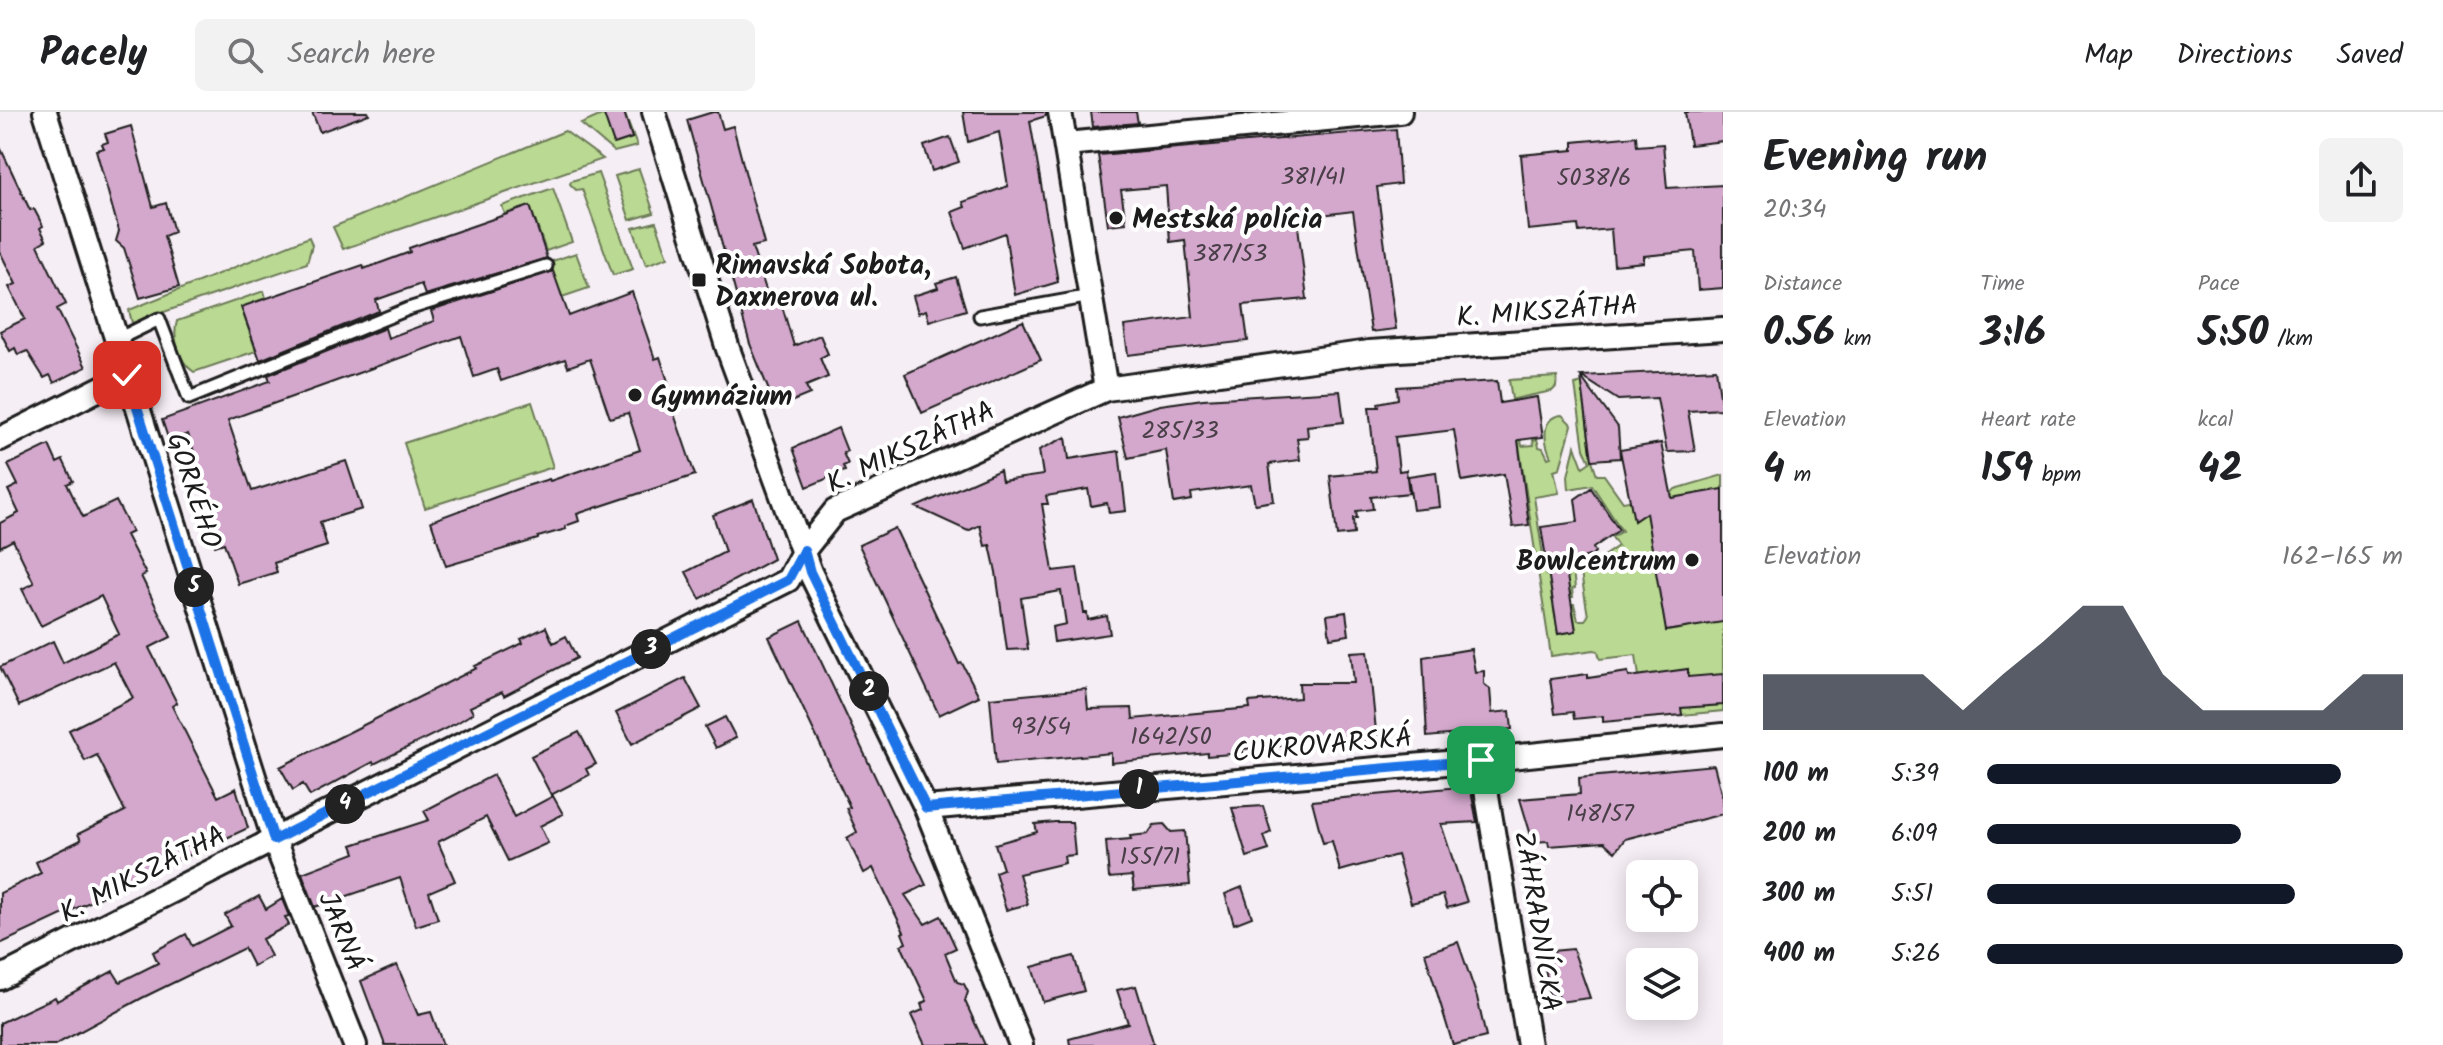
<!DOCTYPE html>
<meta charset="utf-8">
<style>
:root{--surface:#fff;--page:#f2f2f2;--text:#202124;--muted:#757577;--line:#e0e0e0;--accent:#111827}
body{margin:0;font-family:Kalam,sans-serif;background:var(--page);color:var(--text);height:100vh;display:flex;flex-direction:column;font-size:30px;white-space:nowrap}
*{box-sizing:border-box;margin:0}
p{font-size:26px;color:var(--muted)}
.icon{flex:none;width:44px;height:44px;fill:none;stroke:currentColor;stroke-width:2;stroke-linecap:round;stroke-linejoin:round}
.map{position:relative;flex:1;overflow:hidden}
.panel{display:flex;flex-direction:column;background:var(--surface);width:720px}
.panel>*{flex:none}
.buttons{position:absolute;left:1626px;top:748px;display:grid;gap:16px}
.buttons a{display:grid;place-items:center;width:72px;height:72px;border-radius:12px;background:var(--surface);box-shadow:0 4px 20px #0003;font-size:40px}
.pin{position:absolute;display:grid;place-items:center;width:68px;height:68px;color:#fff;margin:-34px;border-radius:16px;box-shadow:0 4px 12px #0006}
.km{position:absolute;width:40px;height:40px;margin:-20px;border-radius:50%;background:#222;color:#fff;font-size:22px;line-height:40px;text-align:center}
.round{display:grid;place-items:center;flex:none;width:84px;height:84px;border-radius:12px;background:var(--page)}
.summary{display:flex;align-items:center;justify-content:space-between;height:136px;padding:0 40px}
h1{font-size:44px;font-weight:600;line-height:60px}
.figures{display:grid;grid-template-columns:repeat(3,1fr);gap:12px;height:136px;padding:8px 40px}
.figures div{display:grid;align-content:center}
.figures b{font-size:40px;font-weight:600}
.figures small{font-size:22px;font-weight:400}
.figures p{font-size:22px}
.chart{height:224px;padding:16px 40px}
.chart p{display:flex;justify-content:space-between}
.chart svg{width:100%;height:144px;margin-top:8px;fill:var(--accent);opacity:.7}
ul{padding:0 40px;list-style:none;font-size:26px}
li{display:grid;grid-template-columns:128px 96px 1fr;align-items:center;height:60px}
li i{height:20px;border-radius:10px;background:var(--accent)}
header{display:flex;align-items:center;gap:48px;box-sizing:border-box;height:112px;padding:0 40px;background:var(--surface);border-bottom:2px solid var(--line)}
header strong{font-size:38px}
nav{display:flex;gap:44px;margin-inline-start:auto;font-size:28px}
.search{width:560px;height:72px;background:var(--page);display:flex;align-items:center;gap:20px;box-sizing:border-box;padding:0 28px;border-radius:12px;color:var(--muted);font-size:30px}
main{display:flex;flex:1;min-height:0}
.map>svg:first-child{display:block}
.green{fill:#bad992;stroke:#6b7a57;stroke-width:2}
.building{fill:#d3a8cc;stroke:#1c1c1c;stroke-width:2}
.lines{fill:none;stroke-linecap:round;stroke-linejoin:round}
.lane-casing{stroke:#1c1c1c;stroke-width:17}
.street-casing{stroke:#1c1c1c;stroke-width:28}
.lane{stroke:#fff;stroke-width:11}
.street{stroke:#fff;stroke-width:22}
.route-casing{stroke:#fff;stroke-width:16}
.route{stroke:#1a73e8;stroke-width:10}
.poi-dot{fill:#1c1c1c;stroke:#fff;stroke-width:3}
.labels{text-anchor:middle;stroke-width:8;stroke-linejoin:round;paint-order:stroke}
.number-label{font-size:24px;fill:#4a3f48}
.poi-label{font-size:28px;font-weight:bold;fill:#1c1c1c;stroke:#fff;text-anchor:start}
.street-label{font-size:28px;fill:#1c1c1c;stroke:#fff}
</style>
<header>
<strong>Pacely</strong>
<div class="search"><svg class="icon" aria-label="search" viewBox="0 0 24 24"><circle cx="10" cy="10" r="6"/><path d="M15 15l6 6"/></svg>Search here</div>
<nav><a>Map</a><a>Directions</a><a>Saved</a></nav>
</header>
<main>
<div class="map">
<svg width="1723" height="933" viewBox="0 0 1723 933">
<rect width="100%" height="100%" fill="#f6eef5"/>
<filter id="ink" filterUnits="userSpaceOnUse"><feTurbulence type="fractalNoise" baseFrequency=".0125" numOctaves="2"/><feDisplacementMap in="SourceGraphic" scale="16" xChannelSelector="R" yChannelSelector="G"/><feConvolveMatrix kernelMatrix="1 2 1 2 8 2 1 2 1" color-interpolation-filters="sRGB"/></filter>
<g filter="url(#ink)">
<!-- green -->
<path class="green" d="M624 0 637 34 614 40 581 12 604 2 614 32 632 26Z
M565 19 603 47 343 137 333 115Z
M639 57 654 101 630 108 615 64Z
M598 61 633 157 613 163 582 77 576 78 570 72 571 69Z
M553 76 572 130 546 139 530 94 505 102 502 94Z
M656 110 668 145 646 153 633 116Z
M309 125 312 133 307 151 132 211 129 198Z
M576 141 589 176 562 185 549 150Z
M264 179 266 186 241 195 256 239 194 260C179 250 172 226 177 209Z
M1557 265 1556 275 1552 279 1514 287 1522 334 1534 333 1533 328 1537 327 1539 335 1543 336 1548 346 1551 345C1544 330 1540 305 1562 303L1572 313 1560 356 1554 358 1559 381 1534 385 1546 463 1573 459 1575 476 1572 477 1573 485H1571L1569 477 1551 479 1558 522 1576 519 1572 492H1574L1578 508H1585L1588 504 1580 455 1596 449 1618 434 1612 425 1622 419 1592 373 1569 377 1568 364 1575 334 1583 355 1590 350 1584 337 1575 273 1582 271 1592 348 1597 363H1604L1623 390 1671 382 1675 377 1723 363V599L1682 603 1678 575 1643 567 1645 607 1636 543 1600 547 1598 539 1594 538 1551 544 1509 268Z
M532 290 553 355 425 396 404 331Z"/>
<!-- building -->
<path class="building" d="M312 0H368L369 2 320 20Z
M603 0H624L632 26 614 32Z
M713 0H718L723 17 733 14 764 132 752 135 769 187 779 184 794 234 820 223 828 242 820 246 828 265 806 274 810 282 776 296 750 232 687 8Z
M963 0H1046V4L1030 9 1058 170 1015 183 1005 121 965 136 952 100 965 95 963 90 1008 74 999 20 968 30Z
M1091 0H1136L1138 11 1093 15Z
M1685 0H1723V29L1690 33Z
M131 14 153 95 166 91 174 120 164 124 179 175 140 186 124 136 116 129 119 119 96 38 104 36 102 32 108 30 105 22Z
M1396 17 1400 72 1377 75 1396 217 1371 220 1353 99 1297 106 1307 187 1243 193 1248 229 1128 243 1124 214 1193 205 1185 128 1170 130 1166 74 1121 78 1126 111 1108 113 1098 43Z
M1636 24 1637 34 1663 32 1667 76 1723 73V176L1698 178 1695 139 1644 144V150L1614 153 1611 117 1579 120 1578 113 1528 118 1521 43 1573 38V30Z
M950 25 959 50 932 59 924 34Z
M0 35 30 98 34 97 43 114 40 116 46 128 38 133 66 192 57 197 86 255 54 271 50 263 44 266 27 239 18 243 15 236 10 239 0 219 25 207 9 175 16 172 0 140Z
M530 94 547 146 425 183 421 172 376 188 379 199 260 248 241 195 363 153 364 157 383 150 410 140 409 136Z
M553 159 569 204 632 180 655 247 660 245 676 294 672 296 695 363 577 402 579 409 565 414 566 417 538 425V427L446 454 431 409 520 376 549 367 550 369 640 338 628 301 610 306 590 247 568 255 565 247 501 269 497 257 474 265 461 224 228 308 252 379 346 349 362 397 320 410 327 434 274 451 277 460 238 472 224 431 215 434 206 405 215 402 188 322 169 329 162 308 270 269 268 263 385 216 388 226 434 209 431 199Z
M956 165 966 198 929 209 926 198 918 201 913 184 938 176 936 171Z
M1023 209 1041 248 922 301 905 262Z
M1716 257 1722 297 1688 299 1695 339 1667 340 1657 286 1618 288 1581 264Z
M1581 265 1618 315 1620 346 1592 348Z
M1497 269 1500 291 1537 285 1543 325 1518 328 1529 413 1513 415 1504 362 1462 369 1454 318 1395 325 1399 359 1406 358 1409 381 1371 385 1373 397 1356 399 1357 406H1353L1354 422 1337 424 1330 364 1376 359 1369 295H1379L1378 291 1398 287 1397 275Z
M1340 279 1344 310 1307 314 1308 325 1297 326 1300 348 1269 352 1274 389 1255 392 1251 373 1191 381 1192 388 1174 391 1166 338 1128 346 1118 305 1160 293 1203 287Z
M838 316 847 339 843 341 848 352 843 354 845 359 807 375 793 336Z
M1066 325 1069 347 1119 339 1126 399 1109 401 1107 391 1091 394 1088 377 1046 384 1048 392H1042L1053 459 1077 456 1084 501H1087L1088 508 1107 504 1110 522 1054 530 1052 515 1066 512 1061 479 1021 486 1028 537 1007 538 996 460 990 433 985 434 980 413 968 419 916 395 1000 358 1002 369 1043 363 1039 338Z
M1661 331 1672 386 1723 377V510L1666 519 1646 401 1634 409 1620 338Z
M49 333 57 351 63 348 73 369 67 372 83 405 116 389 132 420 126 423 146 462 141 464 171 525 149 536 177 591 172 594 218 685 236 676 248 716 0 832V781L41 761 36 750 81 728 78 722 125 699 97 643 85 649 69 618 133 586 114 550 19 594 0 555 53 529 63 551 119 522 101 484 41 514 22 477 34 471 13 428 0 435V411L19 401 8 378 18 373 8 353Z
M1436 360 1440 395 1413 398 1408 364Z
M1591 376 1619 418 1593 436 1595 440 1592 443 1571 450 1572 455 1566 458 1576 519 1558 522 1541 415 1578 410 1575 387Z
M753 387 773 447 700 487 686 460 725 440 713 403Z
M895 416 959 552 962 551 979 584 939 603 859 433Z
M1346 500 1349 523 1330 526 1327 503Z
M802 509 926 773 905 783 925 812 941 804 956 836 945 841 957 870 964 872 968 880 965 889 985 933H925L911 903 923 898 921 892 927 889 901 833 906 831 902 821 904 820 873 756 864 761 847 726 857 720 846 696 850 695 769 525Z
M546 515 553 531 566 524 577 546 504 584 502 580 470 595 473 601 457 611 374 652 373 650 310 684 303 672 293 678 280 655 477 556 475 554 523 531 521 527Z
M1471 537 1475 560 1484 559V572L1490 577 1492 601 1510 599 1512 617 1427 625 1423 545Z
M1368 539 1377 629 1304 636 1303 632 1243 637V641L1207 644V641L1111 651V641L996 652 990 586 1086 577 1088 597 1132 596 1133 607 1250 596 1249 590 1300 586 1299 571H1354L1351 540Z
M1688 557V565L1723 562V593L1681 596 1682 603 1603 610V604L1574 607 1573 600 1555 602 1550 567 1588 562V566L1628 560 1629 565Z
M685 566 701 596 632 632 616 601Z
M725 605 736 626 716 636 705 615Z
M579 620 596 652 586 657 589 663 551 683 531 644Z
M1714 653 1723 688V702L1625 727 1615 740 1604 730 1549 734 1548 729 1533 730 1520 687 1580 682 1579 666Z
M493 663 514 705 553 684 563 702 540 714 548 731 508 749 486 705 438 730 455 769 429 780 438 807 416 814 400 766 315 795 302 761 355 741 352 733 429 708 424 699Z
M1470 674 1477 710 1441 712 1467 790 1447 796 1443 783 1411 791 1397 743 1340 759 1332 729 1323 731 1312 689Z
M1263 694 1271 720 1264 724 1269 738 1247 745 1232 696Z
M1055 710H1072L1075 743 1064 744 1065 751 1019 762 1028 792 1006 798 995 760 1003 757 995 732 1037 720 1035 712Z
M1164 712 1171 720 1185 719 1190 773 1134 778 1132 764 1109 766 1106 729 1131 727 1130 724 1148 722 1154 713Z
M1242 775 1252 805 1234 812 1225 782Z
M259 784 266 797 282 787 289 804 285 805 289 813 262 827 271 844 253 854 244 836 142 886 55 933H0V911L55 885 57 889 113 859 120 870 158 851 153 840 186 822 192 834 231 814 225 803Z
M1458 830 1477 885 1486 925 1453 933 1425 841Z
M1573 837 1590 886 1559 890 1558 882 1549 883 1544 848 1553 846 1552 839Z
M1074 844 1084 879 1043 890 1032 855Z
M397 853 418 903 431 900 443 933H385L361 869Z
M1136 874 1154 933H1070L1069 927 1128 911 1117 878Z"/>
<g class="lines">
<defs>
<path id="lane" d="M980 204 1091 184
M116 228 159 207 189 286 408 197 546 154"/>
<path id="street" d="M45 0 274 728 355 933
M654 0 728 237 810 460 926 696 1021 933
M1060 0 1106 277
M1066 32 1400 0
M0 327 127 263
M1481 648 1529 933
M926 696 1481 648 1723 623
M0 866 788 468 804 438 835 399 1106 277 1369 240 1723 217"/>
</defs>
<!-- lane casing -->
<use href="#lane" class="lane-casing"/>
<!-- street casing -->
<use href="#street" class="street-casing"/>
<!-- lane -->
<use href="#lane" class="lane"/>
<!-- street -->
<use href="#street" class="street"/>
</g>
</g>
<g class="lines" filter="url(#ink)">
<defs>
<path id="route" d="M127 263 274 728 788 468 804 438 810 460 926 696 1481 648"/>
</defs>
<!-- route casing -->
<use href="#route" class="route-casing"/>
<!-- route -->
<use href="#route" class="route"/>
</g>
<!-- markers -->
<g class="poi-dot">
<circle cx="1116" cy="106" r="8"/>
<rect x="691" y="160" width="16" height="16" rx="4"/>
<circle cx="635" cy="283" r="8"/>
<circle cx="1692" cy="448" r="8"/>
</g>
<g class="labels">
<!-- number labels -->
<g class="number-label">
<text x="1313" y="72">381/41</text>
<text x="1594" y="73">5038/6</text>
<text x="1230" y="149">387/53</text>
<text x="1180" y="326">285/33</text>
<text x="1041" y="622">93/54</text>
<text x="1171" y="632">1642/50</text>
<text x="1600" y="709">148/57</text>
<text x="1150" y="752">155/71</text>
</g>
<!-- poi labels -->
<g class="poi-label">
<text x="1132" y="116">Mestská polícia</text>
<text x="715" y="162">Rimavská Sobota,<tspan x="715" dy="32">Daxnerova ul.</tspan></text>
<text x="651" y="293">Gymnázium</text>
<text x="1676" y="458" text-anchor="end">Bowlcentrum</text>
</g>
<!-- street labels -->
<g class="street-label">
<text transform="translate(1547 198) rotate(-4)" y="10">K. MIKSZÁTHA</text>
<text transform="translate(910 334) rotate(-25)" y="10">K. MIKSZÁTHA</text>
<text transform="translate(195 378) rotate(72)" y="10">GORKÉHO</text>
<text transform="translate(1322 632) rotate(-5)" y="10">CUKROVARSKÁ</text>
<text transform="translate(142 761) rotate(-27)" y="10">K. MIKSZÁTHA</text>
<text transform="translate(1539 809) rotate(81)" y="10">ZÁHRADNÍCKA</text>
<text transform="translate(343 819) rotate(68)" y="10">JARNÁ</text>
</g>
</g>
</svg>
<div class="buttons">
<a><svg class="icon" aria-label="locate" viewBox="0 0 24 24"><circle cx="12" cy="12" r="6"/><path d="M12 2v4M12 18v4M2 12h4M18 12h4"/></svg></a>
<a><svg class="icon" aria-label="layers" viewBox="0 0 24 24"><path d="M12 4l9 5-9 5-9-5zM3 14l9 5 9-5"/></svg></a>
</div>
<div class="pin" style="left:1481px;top:648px;background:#1e9e55"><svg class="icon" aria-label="arrive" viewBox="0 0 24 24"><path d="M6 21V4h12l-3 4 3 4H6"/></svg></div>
<div class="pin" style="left:127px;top:263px;background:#d93025"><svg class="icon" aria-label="check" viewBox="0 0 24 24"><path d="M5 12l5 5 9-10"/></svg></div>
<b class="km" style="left:1139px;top:677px">1</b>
<b class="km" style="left:869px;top:579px">2</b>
<b class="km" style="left:651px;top:537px">3</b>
<b class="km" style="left:345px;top:692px">4</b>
<b class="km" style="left:194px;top:475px">5</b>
</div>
<section class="panel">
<div class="summary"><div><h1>Evening run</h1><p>20:34</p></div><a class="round"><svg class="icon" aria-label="share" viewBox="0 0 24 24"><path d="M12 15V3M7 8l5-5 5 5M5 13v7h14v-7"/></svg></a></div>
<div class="figures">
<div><p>Distance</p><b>0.56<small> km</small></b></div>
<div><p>Time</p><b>3:16</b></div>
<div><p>Pace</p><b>5:50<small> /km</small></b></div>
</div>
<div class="figures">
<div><p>Elevation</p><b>4<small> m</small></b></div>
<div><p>Heart rate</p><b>159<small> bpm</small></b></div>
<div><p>kcal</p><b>42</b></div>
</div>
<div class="chart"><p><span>Elevation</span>162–165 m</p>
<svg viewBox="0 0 160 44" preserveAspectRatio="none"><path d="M0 44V27L10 27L20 27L30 27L40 27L50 38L60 27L70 17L80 6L90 6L100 27L110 38L120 38L130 38L140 38L150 27L160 27V44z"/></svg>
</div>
<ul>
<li><b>100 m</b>5:39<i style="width:85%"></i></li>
<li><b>200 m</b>6:09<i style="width:61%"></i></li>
<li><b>300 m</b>5:51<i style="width:74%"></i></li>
<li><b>400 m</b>5:26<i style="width:100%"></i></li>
</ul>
</section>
</main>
